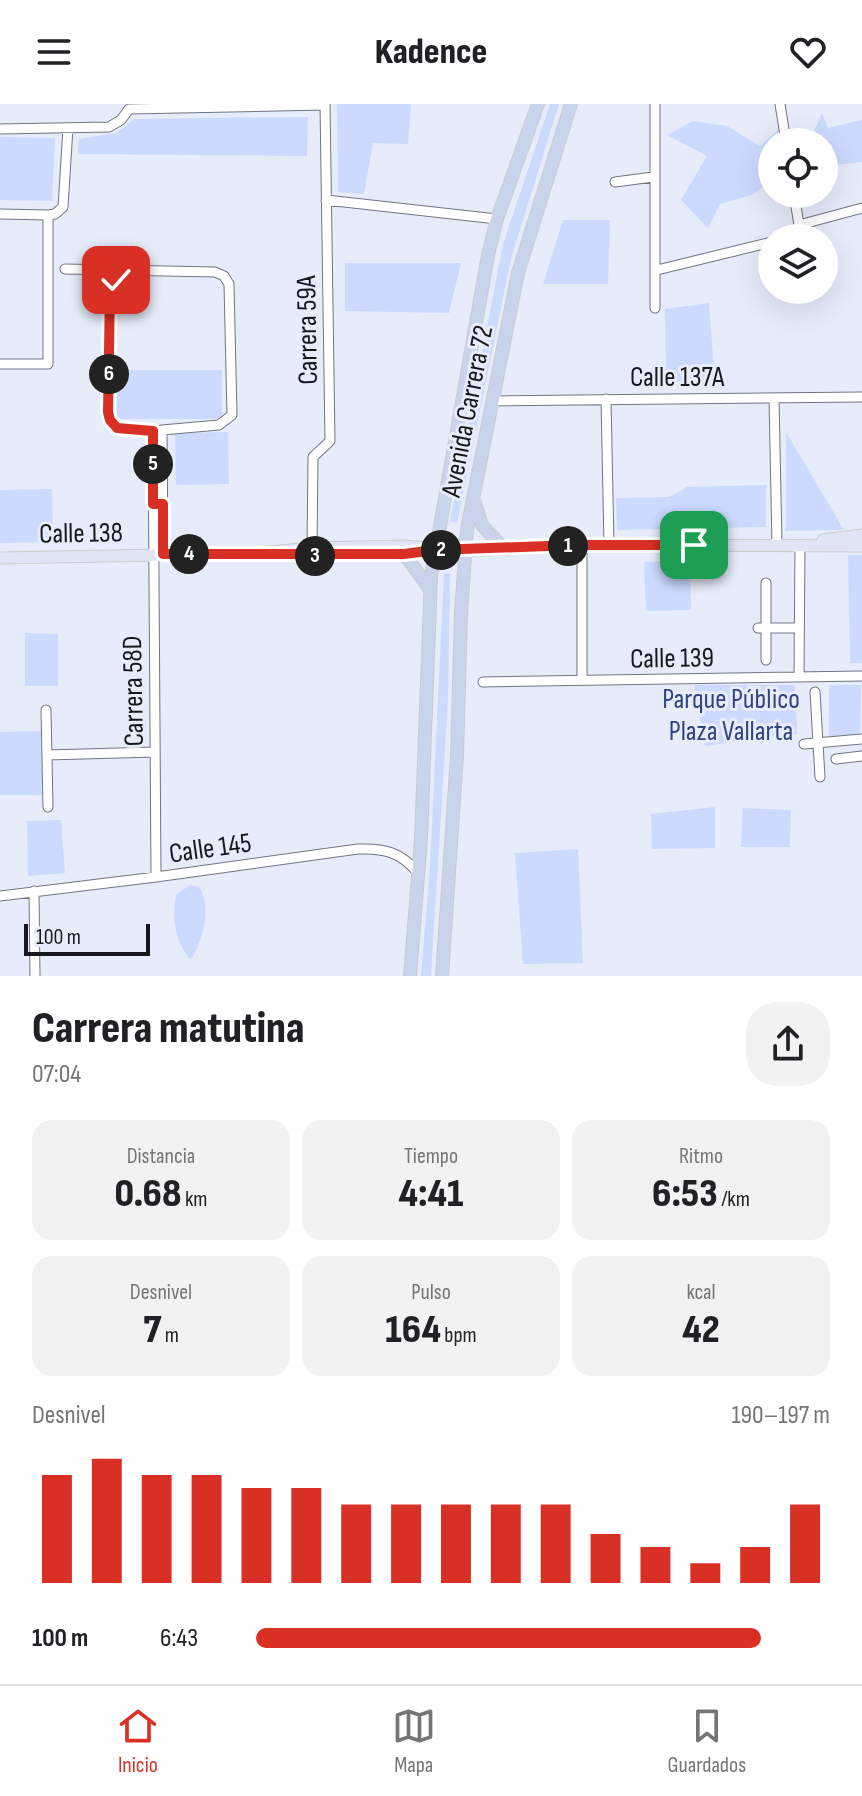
<!DOCTYPE html>
<html lang="es">
<meta charset="utf-8">
<style>
:root{--surface:#fff;--page:#f2f2f2;--text:#202124;--muted:#757577;--line:#e0e0e0;--accent:#d93025}
body{margin:0;font-family:"Sofia Sans Condensed",sans-serif;background:var(--page);color:var(--text);height:100vh;display:flex;flex-direction:column;font-size:30px;white-space:nowrap}
*{box-sizing:border-box;margin:0}
p{font-size:26px;color:var(--muted)}
.icon{flex:none;width:44px;height:44px;fill:none;stroke:currentColor;stroke-width:2;stroke-linecap:round;stroke-linejoin:round}
.map{position:relative;height:872px;overflow:hidden}
.side{display:flex;flex-direction:column;background:var(--surface);flex:1}
.side>*{flex:none}
.controls{position:absolute;left:758px;top:24px;display:grid;gap:16px}
.controls a{display:grid;place-items:center;width:80px;height:80px;border-radius:50%;background:var(--surface);box-shadow:0 8px 32px #0002;font-size:40px}
.scale{position:absolute;left:24px;bottom:20px;width:126px;box-sizing:border-box;padding-left:8px;border:4px solid #16181d;border-top:0;font-size:22px;line-height:28px;white-space:nowrap;color:#16181d;-webkit-text-stroke:6px #e6ecfa;paint-order:stroke}
.pin{position:absolute;display:grid;place-items:center;width:68px;height:68px;color:#fff;margin:-34px;border-radius:16px;box-shadow:0 4px 12px #0006}
.km{position:absolute;width:40px;height:40px;margin:-20px;border-radius:50%;background:#222;color:#fff;font-size:22px;line-height:40px;text-align:center}
.round{display:grid;place-items:center;flex:none;width:84px;height:84px;border-radius:32px;background:var(--page)}
.summary{display:flex;align-items:center;justify-content:space-between;height:136px;padding:0 32px}
h1{font-size:44px;font-weight:800;line-height:60px}
.figures{display:grid;grid-template-columns:repeat(3,1fr);gap:12px;height:136px;padding:8px 32px}
.figures div{display:grid;align-content:center;border-radius:20px;background:var(--page);text-align:center}
.figures b{font-size:40px;font-weight:800}
.figures small{font-size:22px;font-weight:400}
.figures p{font-size:22px}
.chart{height:224px;padding:16px 32px}
.chart p{display:flex;justify-content:space-between}
.chart svg{width:100%;height:144px;margin-top:8px;stroke:var(--accent);stroke-width:6}
ul{padding:0 32px;list-style:none;font-size:26px}
li{display:grid;grid-template-columns:128px 96px 1fr;align-items:center;height:60px}
li i{height:20px;border-radius:10px;background:var(--accent)}
header{display:flex;justify-content:space-between;align-items:center;height:104px;padding:0 32px;background:var(--surface);font-size:36px;font-weight:800}
.menu{display:flex;justify-content:space-around;align-items:center;height:112px;border-top:2px solid var(--line);background:var(--surface);font-size:22px;color:var(--muted)}
.menu a{display:grid;justify-items:center;gap:4px}
.menu .on{color:var(--accent)}
.map>svg:first-child{display:block}
.green{fill:#cbdafe}
.lines{fill:none;stroke-linecap:round;stroke-linejoin:round}
.minor-casing{stroke:#707582;stroke-width:11}
.major-casing{stroke:#cccccd;stroke-width:13}
.highway-casing{stroke:#cccccd;stroke-width:14}
.minor{stroke:#fff;stroke-width:9}
.major{stroke:#dfe5f3;stroke-width:11}
.highway{stroke:#c9d3eb;stroke-width:12}
.route-casing{stroke:#fff;stroke-width:16}
.route{stroke:#d93025;stroke-width:10}
.labels{text-anchor:middle;stroke-width:6;stroke-linejoin:round;paint-order:stroke}
.street-label{font-size:28px;fill:#16181d;stroke:#e6ecfa}
.park-label{font-size:28px;fill:#304481;stroke:#e6ecfa}
</style>
<header><svg class="icon" aria-label="menu" viewBox="0 0 24 24"><path d="M4 6h16M4 12h16M4 18h16"/></svg>Kadence<svg class="icon" aria-label="heart" viewBox="0 0 24 24"><path d="M12 20l-8-8c-3-5 5-10 8-4 3-6 11-1 8 4z"/></svg></header>
<div class="map">
<svg width="862" height="872" viewBox="0 0 862 872">
<rect width="100%" height="100%" fill="#e6ecfa"/>
<!-- green -->
<path class="green" d="M337 0H411L408 40 373 39 364 90 338 88Z
M550 0H559L511 155 457 419 450 417 503 140Z
M822 9 828 24 862 16V58L824 62V38H804L811 35Z
M308 13 307 52 78 50 79 35 117 29 134 15Z
M693 17 727 22 760 42 785 19 792 38H772V76L752 91 720 100 708 124 681 96 707 52 667 31Z
M0 33 55 34 52 97 0 96Z
M563 116H610L608 180H543Z
M345 159H461L449 209 345 207Z
M709 199 715 278H666L665 205Z
M117 266H222V315H117Z
M228 328 229 380 176 381 175 329Z
M786 328 844 426 786 427Z
M766 381V423L617 426 616 394 669 393 687 383Z
M52 385 53 438 0 439V386Z
M848 451H862V559H850Z
M690 456 691 506 646 507 644 458Z
M444 469H450L448 595 431 872H421L430 762Z
M25 529 58 530V582H25Z
M694 581H795L797 630 705 642Z
M829 581H861L860 632H829Z
M41 627 42 691H0V628Z
M715 703V744L652 745 651 710Z
M743 704 791 706 790 743H741Z
M61 716 65 769 28 772 27 717Z
M578 745 583 859 523 860 515 749Z
M190 781 199 783C212 801 203 836 192 854H189C175 837 172 813 176 791Z"/>
<g class="lines">
<defs>
<path id="minor" d="M655 0V204
M780 0 786 38
M129 5 325 1
M0 25 109 23 121 16 129 5
M615 78 653 73
M794 90 799 121 811 134
M326 96 497 115
M0 110 48 111 55 110 63 103 68 24
M786 134 795 130 799 121 862 104
M65 165 215 168 224 172 229 180 232 311 219 321 162 326 163 450
M657 166 772 138
M124 168 110 186 108 308 110 316 117 324 153 327 156 773
M0 260H48V111
M774 294 777 441
M606 295 609 441
M493 297 862 293
M312 444 313 353 330 337 325 0
M758 524H799
M766 556V479
M799 573 800 441
M582 576V447
M483 578 862 572
M815 588 820 673
M46 606 48 703
M804 640 862 635
M47 651 155 648
M836 655 862 652
M34 787 35 872
M0 792 156 773 358 745C384 744 401 748 418 769"/>
<path id="major" d="M823 436 862 431
M259 449 312 444 404 442 465 447 609 441 862 442
M296 451 411 449
M0 454 263 449"/>
<path id="highway" d="M475 399 482 421 504 445
M404 450 430 485
M410 872 421 735 431 473 488 151 497 115 538 0
M442 872 457 652 461 509 467 425 518 169 571 0"/>
</defs>
<!-- minor casing -->
<use href="#minor" class="minor-casing"/>
<!-- major casing -->
<use href="#major" class="major-casing"/>
<!-- highway casing -->
<use href="#highway" class="highway-casing"/>
<!-- minor -->
<use href="#minor" class="minor"/>
<!-- major -->
<use href="#major" class="major"/>
<!-- highway -->
<use href="#highway" class="highway"/>
</g>
<g class="lines">
<defs>
<path id="route" d="M116 176 110 186 108 308 110 316 117 324 153 327V400H163V450H404L435 446 575 441H694"/>
</defs>
<!-- route casing -->
<use href="#route" class="route-casing"/>
<!-- route -->
<use href="#route" class="route"/>
</g>
<g class="labels">
<!-- street labels -->
<g class="street-label">
<text transform="translate(306 226) rotate(-91)" y="10">Carrera 59A</text>
<text x="677" y="282">Calle 137A</text>
<text transform="translate(466 307) rotate(-79)" y="10">Avenida Carrera 72</text>
<text transform="translate(81 428) rotate(-1)" y="10">Calle 138</text>
<text transform="translate(672 553) rotate(-1)" y="10">Calle 139</text>
<text transform="translate(132 587) rotate(-91)" y="10">Carrera 58D</text>
<text transform="translate(210 743) rotate(-8)" y="10">Calle 145</text>
</g>
<!-- park labels -->
<g class="park-label">
<text x="731" y="604">Parque Público<tspan x="731" dy="32">Plaza Vallarta</tspan></text>
</g>
</g>
</svg>
<div class="controls">
<a><svg class="icon" aria-label="locate" viewBox="0 0 24 24"><circle cx="12" cy="12" r="6"/><path d="M12 2v4M12 18v4M2 12h4M18 12h4"/></svg></a>
<a><svg class="icon" aria-label="layers" viewBox="0 0 24 24"><path d="M12 4l9 5-9 5-9-5zM3 14l9 5 9-5"/></svg></a>
</div>
<div class="scale">100 m</div>
<div class="pin" style="left:694px;top:441px;background:#1e9e55"><svg class="icon" aria-label="arrive" viewBox="0 0 24 24"><path d="M6 21V4h12l-3 4 3 4H6"/></svg></div>
<div class="pin" style="left:116px;top:176px;background:#d93025"><svg class="icon" aria-label="check" viewBox="0 0 24 24"><path d="M5 12l5 5 9-10"/></svg></div>
<b class="km" style="left:568px;top:442px">1</b>
<b class="km" style="left:441px;top:446px">2</b>
<b class="km" style="left:315px;top:452px">3</b>
<b class="km" style="left:189px;top:450px">4</b>
<b class="km" style="left:153px;top:360px">5</b>
<b class="km" style="left:109px;top:270px">6</b>
</div>
<section class="side">
<div class="summary"><div><h1>Carrera matutina</h1><p>07:04</p></div><a class="round"><svg class="icon" aria-label="share" viewBox="0 0 24 24"><path d="M12 15V3M7 8l5-5 5 5M5 13v7h14v-7"/></svg></a></div>
<div class="figures">
<div><p>Distancia</p><b>0.68<small> km</small></b></div>
<div><p>Tiempo</p><b>4:41</b></div>
<div><p>Ritmo</p><b>6:53<small> /km</small></b></div>
</div>
<div class="figures">
<div><p>Desnivel</p><b>7<small> m</small></b></div>
<div><p>Pulso</p><b>164<small> bpm</small></b></div>
<div><p>kcal</p><b>42</b></div>
</div>
<div class="chart"><p><span>Desnivel</span>190–197 m</p>
<svg viewBox="0 0 160 44" preserveAspectRatio="none"><path d="M5 44V11M15 44V6M25 44V11M35 44V11M45 44V15M55 44V15M65 44V20M75 44V20M85 44V20M95 44V20M105 44V20M115 44V29M125 44V33M135 44V38M145 44V33M155 44V20"/></svg>
</div>
<ul>
<li><b>100 m</b>6:43<i style="width:88%"></i></li>
</ul>
</section>
<nav class="menu">
<a class="on"><svg class="icon" aria-label="home" viewBox="0 0 24 24"><path d="M3 11l9-7 9 7M6 9v11h12V9"/></svg>Inicio</a>
<a><svg class="icon" aria-label="map" viewBox="0 0 24 24"><path d="M3 6l6-2 6 2 6-2v14l-6 2-6-2-6 2zM9 4v14M15 6v14"/></svg>Mapa</a>
<a><svg class="icon" aria-label="saved" viewBox="0 0 24 24"><path d="M7 4h10v16l-5-4-5 4z"/></svg>Guardados</a>
</nav>
